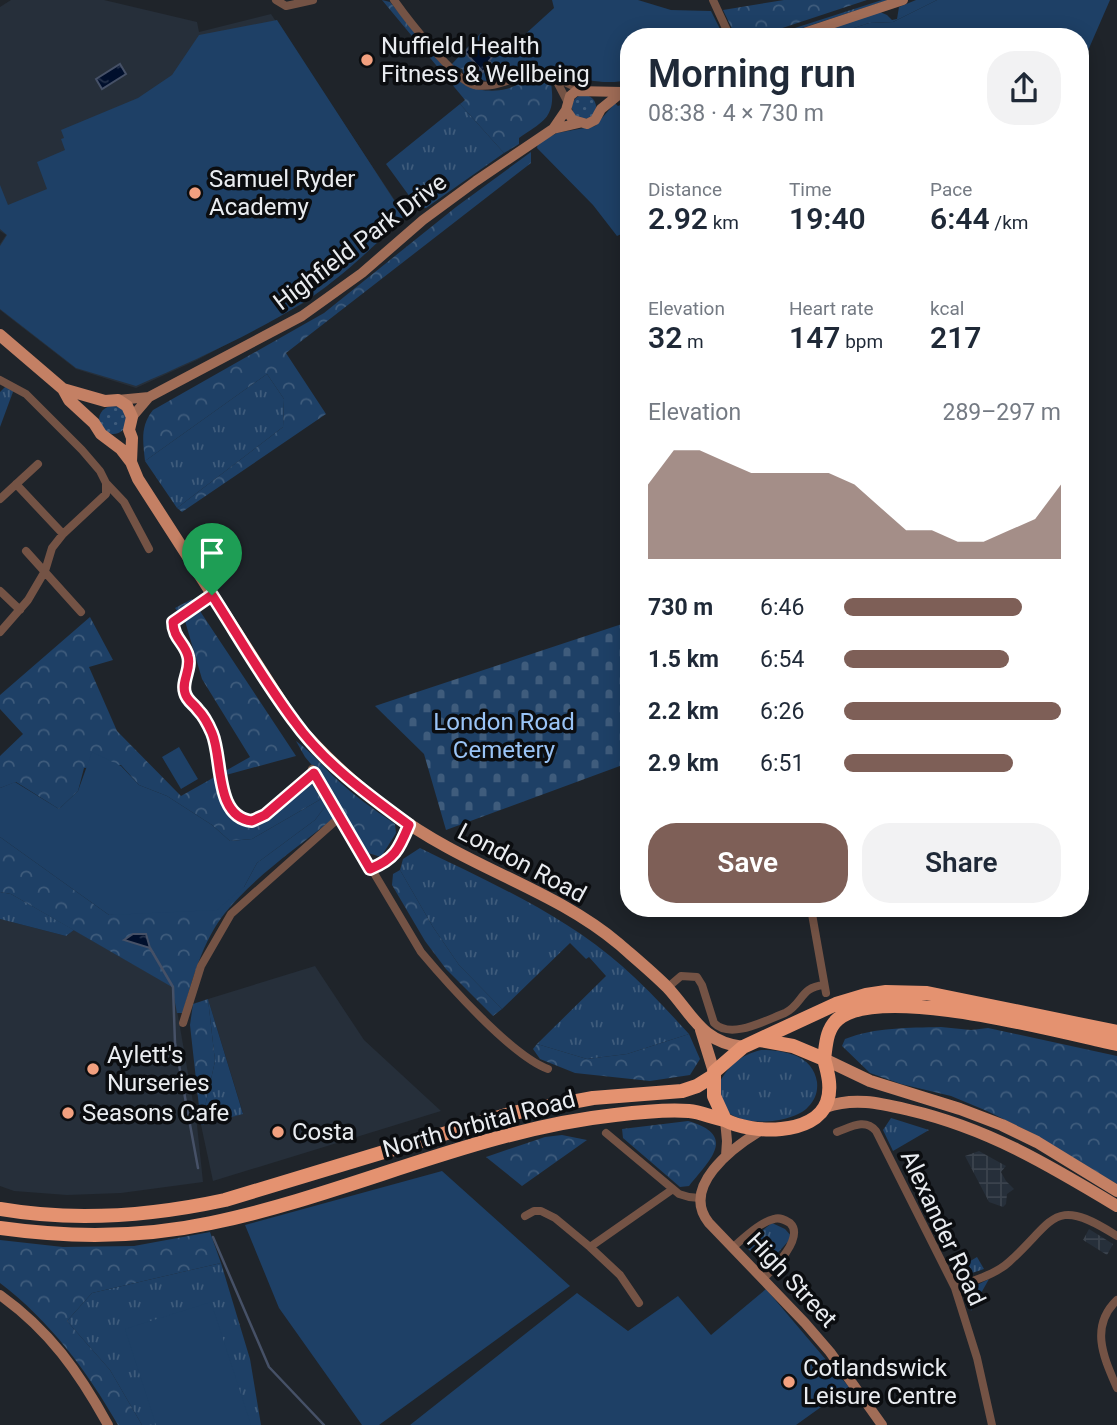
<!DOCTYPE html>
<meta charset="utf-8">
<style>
:root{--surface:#fff;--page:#f2f2f3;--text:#1f2937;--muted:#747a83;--accent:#7e5f57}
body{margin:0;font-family:Roboto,sans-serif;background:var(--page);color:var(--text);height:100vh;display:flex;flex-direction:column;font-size:26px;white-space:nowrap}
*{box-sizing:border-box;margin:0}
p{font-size:23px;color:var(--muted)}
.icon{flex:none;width:38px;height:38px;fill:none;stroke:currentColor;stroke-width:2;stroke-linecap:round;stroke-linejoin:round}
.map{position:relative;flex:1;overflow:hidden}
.sheet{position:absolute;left:620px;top:28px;width:469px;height:889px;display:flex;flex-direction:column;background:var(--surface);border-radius:28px;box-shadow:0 4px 18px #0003}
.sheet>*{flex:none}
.pin{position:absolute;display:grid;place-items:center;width:60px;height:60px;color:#fff;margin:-72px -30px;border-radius:50% 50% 50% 0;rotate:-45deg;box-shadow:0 0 7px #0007}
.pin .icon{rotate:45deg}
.round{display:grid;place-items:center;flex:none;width:74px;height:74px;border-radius:28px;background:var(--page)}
.head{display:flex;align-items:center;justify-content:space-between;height:119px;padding:0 28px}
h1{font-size:38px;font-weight:600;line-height:52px}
.stats{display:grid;grid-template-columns:repeat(3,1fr);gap:10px;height:119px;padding:7px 28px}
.stats div{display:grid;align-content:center}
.stats b{font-size:30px;font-weight:600}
.stats small{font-size:19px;font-weight:400}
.stats p{font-size:19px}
.chart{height:196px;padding:14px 28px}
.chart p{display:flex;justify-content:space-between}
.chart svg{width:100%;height:126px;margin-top:7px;fill:var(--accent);opacity:.7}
.primary-button{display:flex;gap:14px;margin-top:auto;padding:14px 28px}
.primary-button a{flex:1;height:80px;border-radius:28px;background:var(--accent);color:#fff;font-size:28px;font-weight:600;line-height:80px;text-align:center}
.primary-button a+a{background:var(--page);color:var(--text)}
ul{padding:0 28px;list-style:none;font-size:23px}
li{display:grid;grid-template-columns:112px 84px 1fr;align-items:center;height:52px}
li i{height:18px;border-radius:9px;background:var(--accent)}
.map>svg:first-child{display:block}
.built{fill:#262f3a}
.industrial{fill:url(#industrial-grid)}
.grass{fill:url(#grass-tufts)}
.forest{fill:url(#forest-crowns)}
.cemetery{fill:url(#cemetery-stones)}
.park{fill:#1e4066}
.garden{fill:url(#garden-dots)}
.water{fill:url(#water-ripples);stroke:#465167;stroke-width:2}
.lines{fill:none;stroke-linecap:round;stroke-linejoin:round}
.stream{stroke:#465167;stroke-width:2.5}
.street{stroke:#745345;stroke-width:8}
.secondary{stroke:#a16d57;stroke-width:10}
.primary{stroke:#c48064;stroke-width:12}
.highway{stroke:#e49270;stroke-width:14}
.route-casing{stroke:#fff;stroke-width:14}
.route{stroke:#e11d48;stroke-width:9}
.poi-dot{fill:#f2a07f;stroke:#0b0d10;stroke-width:2.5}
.labels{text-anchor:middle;stroke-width:7;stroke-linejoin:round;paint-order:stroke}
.poi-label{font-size:24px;fill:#e9ecf0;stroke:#0b0d10;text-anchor:start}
.street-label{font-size:24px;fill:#e9ecf0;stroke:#0b0d10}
.park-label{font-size:24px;fill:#9ac4f6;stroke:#0b0d10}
</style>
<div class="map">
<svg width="1117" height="1425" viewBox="0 0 1117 1425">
<defs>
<pattern id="industrial-grid" width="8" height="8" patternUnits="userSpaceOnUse" patternTransform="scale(1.75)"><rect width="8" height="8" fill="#262f3a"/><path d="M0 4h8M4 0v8" fill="none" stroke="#3b434d"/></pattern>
<pattern id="grass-tufts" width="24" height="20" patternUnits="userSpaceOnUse" patternTransform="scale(1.75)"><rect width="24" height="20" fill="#1e4066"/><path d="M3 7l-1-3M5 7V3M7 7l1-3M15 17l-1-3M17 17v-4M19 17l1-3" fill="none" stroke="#3f5c7c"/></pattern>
<pattern id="forest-crowns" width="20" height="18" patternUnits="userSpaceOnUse" patternTransform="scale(1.75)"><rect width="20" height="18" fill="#1e4066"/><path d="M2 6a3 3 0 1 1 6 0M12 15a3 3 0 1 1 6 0" fill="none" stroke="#3f5c7c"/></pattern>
<pattern id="cemetery-stones" width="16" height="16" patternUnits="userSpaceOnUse" patternTransform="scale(1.75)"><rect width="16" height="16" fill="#1e4066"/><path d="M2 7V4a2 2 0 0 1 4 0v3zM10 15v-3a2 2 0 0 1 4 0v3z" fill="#3f5c7c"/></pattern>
<pattern id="garden-dots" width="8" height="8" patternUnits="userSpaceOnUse" patternTransform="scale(1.75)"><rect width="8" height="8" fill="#1e4066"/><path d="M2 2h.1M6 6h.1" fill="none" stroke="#3f5c7c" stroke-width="1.8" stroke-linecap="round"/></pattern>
<pattern id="water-ripples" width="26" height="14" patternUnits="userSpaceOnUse" patternTransform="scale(1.75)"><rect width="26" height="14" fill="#000f2c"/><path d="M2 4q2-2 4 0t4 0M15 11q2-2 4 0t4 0" fill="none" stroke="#25324b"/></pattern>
</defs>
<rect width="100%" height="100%" fill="#1f242a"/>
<!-- built -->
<path class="built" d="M11 0H104L197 22 199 32 271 14 404 214 402 219 326 287 304 303 197 360 136 388 76 369 0 310V244L6 235 0 231V7Z
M0 919 66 936 74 930 173 987 197 1125 203 1182 121 1193 67 1195 14 1191 0 1186Z
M315 966 364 1040 441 1111 213 1181 201 1125 243 1113 208 999Z"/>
<!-- industrial -->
<path class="industrial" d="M979 1151 1006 1166 1001 1172 1006 1181 1014 1189 1007 1194 1006 1204 1003 1207 989 1202 965 1156Z
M1089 1229 1113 1244 1107 1255 1083 1240Z"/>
<!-- grass -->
<path class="grass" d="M882 0H888L775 37H767Z
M916 0H937L893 22 869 23 827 37H804L880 12 887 15 892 20 897 19 899 7Z
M460 104 504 153 426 208H418L386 164Z
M267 374 284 399 283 427 177 508 145 461Z
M8 384 14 389 0 427V392Z
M420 848C489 882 563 914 622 966 646 987 667 1010 689 1034L627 1054 587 1059 537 1044 606 976 589 957 586 959 570 943 502 1009 459 965 433 927 400 870 403 859Z
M0 892 11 894 74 930 66 936 0 919Z
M208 999 243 1114 201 1125 215 1061Z
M761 1050C784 1050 813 1055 817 1082 818 1092 815 1100 808 1107 793 1124 735 1129 723 1106 720 1101 719 1091 718 1085 728 1066 740 1055 761 1050Z
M891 1118 929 1130 893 1151 883 1130Z
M772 1223 785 1229 792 1237 766 1266 744 1245Z
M977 1257 984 1269 969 1274 957 1269Z
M221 1263 250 1359 261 1425H142L110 1370 67 1321 92 1293Z
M989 1279 971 1311 967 1290Z"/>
<!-- forest -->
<path class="forest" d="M382 0 390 2C408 23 446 76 468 86 478 91 495 92 506 89 525 84 529 72 551 83 556 117 545 120 519 138V144L504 153 460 104 465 100Z
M784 0H867L755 37 735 35 723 10Z
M481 33 508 63 628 80 606 82 567 76 565 80 542 68 518 73 493 83 464 75 462 69 451 65Z
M531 152V163L286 353 326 414 182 512 177 508 283 427 284 399 267 374 145 461C143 442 140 426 153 410L324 313 456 207Z
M192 599 296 756 226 775 217 782C238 859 272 814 310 781L321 799 252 839 230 841 212 825 167 796 139 785 121 765 84 768 78 791 59 809 16 782 0 788V756L23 734 0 709V695L90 617 113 660 89 667 117 731 181 796 250 757 202 679 185 621 175 608Z
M296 741C310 751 321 764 333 776 352 794 373 809 395 824L396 833 381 857 368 853 326 782 305 757Z
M327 804 335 817C298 847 255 876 225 913 203 940 192 980 183 1013H177L172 987 11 894 0 892V837L109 915 244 887 257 863 315 820Z
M400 870 433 927 459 965 502 1009 493 1016 446 969 425 941 392 885 393 874Z
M208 999 215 1061 201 1125 190 1025 193 1004Z
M941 1027 971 1030 988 1028 1117 1056V1184L1032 1133 987 1111 951 1096 901 1084 870 1073 842 1046 845 1039C876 1027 908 1028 941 1027Z
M689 1034 700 1059 690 1075 650 1081 575 1073 540 1059 533 1049 537 1044 587 1059 627 1054Z
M688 1121C738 1135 710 1160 689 1186L680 1187 623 1138 622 1129Z
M562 1135 587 1140 522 1186 486 1157 545 1137Z
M210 1232 221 1263 92 1293 67 1321 110 1370 142 1425H118C87 1371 50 1321 0 1283V1240L63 1247 134 1246Z"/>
<!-- cemetery -->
<path class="cemetery" d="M628 622V763L446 830 424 754 375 706Z"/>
<!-- park -->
<path class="park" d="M552 0H638L671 10 711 11 724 37H628V80C608 85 587 80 567 76L565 80 542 68 518 73 501 56 554 8Z
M937 0H1110L1080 69V37H827L869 23 893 22Z
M277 20 403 214 402 219C372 248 340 279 304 302 251 335 193 361 136 386L76 368 0 309V246L7 235 0 229V185L8 205 47 189 37 162 65 150 61 139 64 138 61 130 138 98 172 75 199 35Z
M628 102V231L617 236 593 205 537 148 538 143 557 133 595 126 615 103 618 106Z
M179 747 198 779 181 789 162 757Z
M92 752 121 766 139 785 167 796 212 825 230 841 252 839 321 799 327 804 315 820 257 863 244 887 217 910 109 915 0 837V788L15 782 59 809 78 791Z
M442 1171 570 1286 379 1425H362L279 1308 245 1225Z
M766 1289 849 1387 796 1425H410L577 1293 628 1331 678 1296 711 1335Z
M211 1302 251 1425H156L125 1329Z"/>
<!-- garden -->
<path class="garden" d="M572 107a12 12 0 1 1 24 0a12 12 0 1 1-24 0Z
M99 420a14 14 0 1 1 28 0a14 14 0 1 1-28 0Z"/>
<!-- water -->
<path class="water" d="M473 44 492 57 489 61 491 63 483 72 465 52Z
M120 64 126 74 102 89 96 79Z
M133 934H146L150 948 124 940Z"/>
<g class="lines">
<!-- stream -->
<path class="stream" d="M150 948 173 987 175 1043 198 1168
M213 1237 269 1367 324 1425"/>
<!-- street -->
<path class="street" d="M276 0 286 6 313 0
M394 0C406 17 456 82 474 85 499 90 518 72 542 73 550 74 573 86 581 90
M713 0 730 37
M556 80 567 101
M0 380 26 394 82 450 100 471 106 483V494L63 534 52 548 45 571 28 600 0 632
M106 483 124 502 149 549
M16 484 63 534
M0 499 38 464
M26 551 81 612
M0 591 20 610
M212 595 173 623C173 638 185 643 188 656 192 669 181 681 185 693 187 701 194 704 198 710 204 716 209 726 212 733 224 759 213 816 252 821L265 815 314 773
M312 769 421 952C448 984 512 1056 548 1069
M370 869 393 857 409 825
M812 914 826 993
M667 988 681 976 697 977 702 985 714 1023C731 1040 766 1020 785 1013 803 1004 800 987 824 985
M183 1023 201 966 231 914 341 816
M837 1132C851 1127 865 1118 876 1131L955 1288 977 1358 992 1425
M606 1133 679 1194 689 1197 700 1198
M525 1216 534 1211H541L555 1218 590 1247 673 1189
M590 1247 620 1275 639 1303
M733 1247C744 1238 760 1222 774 1219 780 1217 785 1220 790 1223 805 1237 774 1268 764 1278
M955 1288C973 1280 995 1275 1009 1262 1055 1221 1052 1194 1117 1236
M1117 1300C1089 1327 1104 1358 1117 1388"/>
<!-- secondary -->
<path class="secondary" d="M792 37 903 0
M566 110 573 120 587 124 595 120 601 109 622 92
M553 129 566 110 570 96 576 91 622 92 628 90
M118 400 149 397 302 316 362 273 423 220 476 181 553 129 579 123
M132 417 149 397
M725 1120 727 1141 726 1156
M760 1131C732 1148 680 1187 709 1223L805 1323 830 1352 882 1425
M0 1295C49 1330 79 1372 108 1425"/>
<!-- primary -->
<path class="primary" d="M0 335 63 389 69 400 94 423 101 434 121 449 131 462 138 479 295 723C339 773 388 815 447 847 505 879 568 901 619 944 635 958 652 972 667 987 693 1015 701 1042 743 1047
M63 389 105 401 118 400 127 406 132 417 129 430 132 438 131 462
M701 1030 714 1072
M824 1059 870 1081 960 1109 1002 1125 1037 1142 1117 1191
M825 1107C855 1097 879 1103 909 1110 987 1128 1049 1165 1117 1206"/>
<!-- highway -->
<path class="highway" d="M760 1040 793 1046 824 1059C828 1073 832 1088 827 1102 815 1136 751 1134 725 1120L714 1096V1072L743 1047 836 1004 866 995 886 992 927 993 1117 1032
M824 1059C826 1046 826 1029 838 1019 883 983 1060 1032 1117 1044
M0 1209C75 1222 151 1216 225 1200L513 1113 593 1098 682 1091 697 1086 713 1076
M0 1228C71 1238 141 1238 211 1223 347 1195 476 1130 615 1115 639 1112 665 1109 689 1111 701 1112 713 1118 725 1120"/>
</g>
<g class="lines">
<defs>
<path id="route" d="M212 595C239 637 264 681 294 721 324 763 368 795 409 825 399 849 395 859 370 869L314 773 265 815 252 821C214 817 223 758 212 733 209 726 204 716 198 710 194 704 187 701 185 693 181 681 192 669 188 656 185 643 173 638 173 622Z"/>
</defs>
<!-- route casing -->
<use href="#route" class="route-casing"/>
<!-- route -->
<use href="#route" class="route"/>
</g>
<!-- markers -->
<g class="poi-dot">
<circle cx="367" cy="60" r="7"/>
<circle cx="195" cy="193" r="7"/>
<circle cx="93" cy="1069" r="7"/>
<circle cx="68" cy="1113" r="7"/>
<circle cx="278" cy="1132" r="7"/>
<circle cx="789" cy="1382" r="7"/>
</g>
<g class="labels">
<!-- poi labels -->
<g class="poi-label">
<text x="381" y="54">Nuffield Health<tspan x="381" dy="28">Fitness &amp; Wellbeing</tspan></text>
<text x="209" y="187">Samuel Ryder<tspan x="209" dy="28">Academy</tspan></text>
<text x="107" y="1063">Aylett's<tspan x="107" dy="28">Nurseries</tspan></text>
<text x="82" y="1121">Seasons Cafe</text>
<text x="292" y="1140">Costa</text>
<text x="803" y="1376">Cotlandswick<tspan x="803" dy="28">Leisure Centre</tspan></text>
</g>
<!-- street labels -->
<g class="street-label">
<text transform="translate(360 242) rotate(-37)" y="8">Highfield Park Drive</text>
<text transform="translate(522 863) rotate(28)" y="8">London Road</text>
<text transform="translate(479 1124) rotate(-15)" y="8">North Orbital Road</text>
<text transform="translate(943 1228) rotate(65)" y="8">Alexander Road</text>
<text transform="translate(792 1280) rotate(47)" y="8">High Street</text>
</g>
<!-- park labels -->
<g class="park-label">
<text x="504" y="730">London Road<tspan x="504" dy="28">Cemetery</tspan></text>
</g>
</g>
</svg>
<div class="pin" style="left:212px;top:595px;background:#1e9e55"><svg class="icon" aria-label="arrive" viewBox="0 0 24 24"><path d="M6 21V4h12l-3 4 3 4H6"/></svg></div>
<section class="sheet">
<div class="head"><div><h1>Morning run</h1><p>08:38 · 4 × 730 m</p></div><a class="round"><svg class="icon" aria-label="share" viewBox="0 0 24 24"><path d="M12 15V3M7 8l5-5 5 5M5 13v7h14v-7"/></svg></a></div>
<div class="stats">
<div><p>Distance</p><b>2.92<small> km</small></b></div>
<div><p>Time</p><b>19:40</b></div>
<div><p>Pace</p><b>6:44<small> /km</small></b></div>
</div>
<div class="stats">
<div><p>Elevation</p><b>32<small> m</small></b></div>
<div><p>Heart rate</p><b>147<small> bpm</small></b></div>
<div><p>kcal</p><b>217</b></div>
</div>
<div class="chart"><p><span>Elevation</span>289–297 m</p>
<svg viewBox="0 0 160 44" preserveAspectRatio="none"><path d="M0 44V18L10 6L20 6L30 10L40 14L50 14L60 14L70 14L80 18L90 26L100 34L110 34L120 38L130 38L140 34L150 30L160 18V44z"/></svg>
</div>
<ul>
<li><b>730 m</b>6:46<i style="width:82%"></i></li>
<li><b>1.5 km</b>6:54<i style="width:76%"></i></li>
<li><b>2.2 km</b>6:26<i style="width:100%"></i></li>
<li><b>2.9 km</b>6:51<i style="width:78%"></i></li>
</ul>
<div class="primary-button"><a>Save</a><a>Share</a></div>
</section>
</div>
